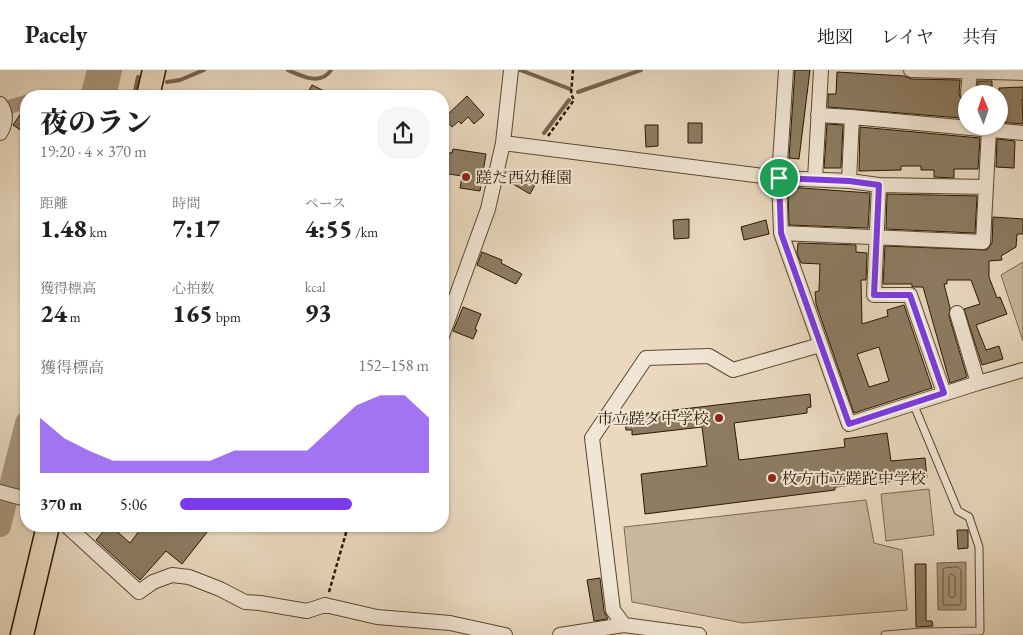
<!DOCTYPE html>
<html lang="ja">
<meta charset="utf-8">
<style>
:root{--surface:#fff;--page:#f6f6f6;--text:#202124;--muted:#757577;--line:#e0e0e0;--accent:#7c3aed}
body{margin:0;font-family:"EB Garamond","Noto Serif JP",serif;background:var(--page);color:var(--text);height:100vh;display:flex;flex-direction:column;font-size:19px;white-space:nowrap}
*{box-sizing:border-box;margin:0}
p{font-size:16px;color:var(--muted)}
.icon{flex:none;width:28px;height:28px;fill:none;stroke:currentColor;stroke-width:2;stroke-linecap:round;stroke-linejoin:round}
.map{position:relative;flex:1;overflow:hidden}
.side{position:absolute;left:20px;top:20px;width:429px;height:442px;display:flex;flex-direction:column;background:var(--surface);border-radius:20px;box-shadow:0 1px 4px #0004}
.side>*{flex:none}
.needle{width:32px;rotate:358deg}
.fabs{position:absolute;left:958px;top:15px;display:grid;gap:10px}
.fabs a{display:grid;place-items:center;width:50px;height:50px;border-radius:50%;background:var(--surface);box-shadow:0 1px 4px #0004;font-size:25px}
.pin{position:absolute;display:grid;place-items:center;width:42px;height:42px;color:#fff;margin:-21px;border:2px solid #fff;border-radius:50%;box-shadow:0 1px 5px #0007}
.round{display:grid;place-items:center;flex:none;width:52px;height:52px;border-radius:20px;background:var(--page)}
.summary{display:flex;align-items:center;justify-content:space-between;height:85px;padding:0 20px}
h1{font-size:28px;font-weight:800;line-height:38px}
.figures{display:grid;grid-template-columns:repeat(3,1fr);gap:8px;height:85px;padding:5px 20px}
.figures div{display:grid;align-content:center}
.figures b{font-size:25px;font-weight:800}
.figures small{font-size:14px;font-weight:400}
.figures p{font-size:14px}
.chart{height:140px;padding:10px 20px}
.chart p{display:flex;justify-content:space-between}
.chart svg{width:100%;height:90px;margin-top:5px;fill:var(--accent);opacity:.7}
ul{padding:0 20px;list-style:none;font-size:16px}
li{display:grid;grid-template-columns:80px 60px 1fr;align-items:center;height:38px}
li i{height:12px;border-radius:6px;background:var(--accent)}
header{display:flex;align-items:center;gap:30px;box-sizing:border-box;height:70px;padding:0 25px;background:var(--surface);border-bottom:1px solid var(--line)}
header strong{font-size:24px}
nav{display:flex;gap:28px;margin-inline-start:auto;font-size:18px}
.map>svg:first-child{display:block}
.green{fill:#c9b89f;stroke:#796850}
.water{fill:#a8977e;stroke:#75644c}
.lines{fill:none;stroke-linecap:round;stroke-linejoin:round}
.shore{stroke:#68573f;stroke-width:1}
.stream{stroke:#75644c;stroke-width:4}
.canal{stroke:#a8977e;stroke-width:14}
.river{stroke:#a8977e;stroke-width:22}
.building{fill:#8d7c63;stroke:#291700;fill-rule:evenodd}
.lane-casing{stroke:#594830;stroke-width:9}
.street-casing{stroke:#594830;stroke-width:16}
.primary-casing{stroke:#291700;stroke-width:25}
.path{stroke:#291700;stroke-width:2.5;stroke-dasharray:4 2.5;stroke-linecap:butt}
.lane{stroke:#f1e6d5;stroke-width:7}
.street{stroke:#f1e6d5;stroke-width:14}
.primary{stroke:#ead9bf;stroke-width:22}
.route-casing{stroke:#fff;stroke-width:10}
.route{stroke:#7c3aed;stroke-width:6}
.poi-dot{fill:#8f2418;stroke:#f1e6d5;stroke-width:2}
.labels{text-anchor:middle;stroke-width:4;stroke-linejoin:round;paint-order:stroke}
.poi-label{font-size:16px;fill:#291700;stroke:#f1e6d5;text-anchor:start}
</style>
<header>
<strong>Pacely</strong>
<nav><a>地図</a><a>レイヤ</a><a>共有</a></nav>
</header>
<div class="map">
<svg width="1023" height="565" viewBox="0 0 1023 565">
<rect width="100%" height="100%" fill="#ead9bf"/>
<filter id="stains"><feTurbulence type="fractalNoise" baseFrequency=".004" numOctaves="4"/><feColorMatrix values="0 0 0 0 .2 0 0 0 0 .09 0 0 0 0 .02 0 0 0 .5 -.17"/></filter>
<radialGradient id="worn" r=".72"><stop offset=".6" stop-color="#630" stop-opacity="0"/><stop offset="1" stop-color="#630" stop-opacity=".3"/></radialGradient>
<!-- green -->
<path class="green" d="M1023 192V271L1001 205Z
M929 419 934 465 886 471 881 424Z
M866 430 874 473 902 480 907 540 743 553 632 532 624 457Z"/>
<!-- water -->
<path class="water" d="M966 492V540H938L937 493Z"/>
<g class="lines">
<!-- shore -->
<path class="shore" d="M958 497 961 500V533L959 535H944L943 532V499L945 498Z
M951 504 955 506V526L952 528 949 526V506Z"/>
<!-- stream -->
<path class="stream" d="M288 0C301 6 321 16 331 0
M520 0 570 19
M167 12 180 10 204 0
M578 22 641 0
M134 26 138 7
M544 63 569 30"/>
<!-- canal -->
<path class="canal" d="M87 26 94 0
M0 50 9 37 26 32"/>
<!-- river -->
<path class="river" d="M105 26 111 0
M0 456 26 353"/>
</g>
<!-- building -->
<path class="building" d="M795 0H810L799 89 789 88Z
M837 2 904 6 911 9 960 10 959 24 962 31 961 48 828 37V24H836Z
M978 11H992V24H977Z
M312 15 334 26H306Z
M1023 17V30H1022L1023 54 999 52V18Z
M467 26 484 45 474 54 468 47 461 54 459 51 452 57 444 48Z
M26 36V64L13 55Z
M688 53H702V73H688Z
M827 54 843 55 841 98H824Z
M645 55H658V76L646 77Z
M860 57 980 68 978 99H954V108L934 107V100H921V96H901V100L859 101Z
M997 69 1015 71 1014 98 996 97Z
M453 79 486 84 480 121 460 118 462 106 442 103V82L452 83Z
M518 105 535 115 530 124 513 114Z
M788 117 870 123 868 158 789 155Z
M887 124 977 126 975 163 886 159Z
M993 147 1023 149V164H1017L1016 177 1001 186 1002 190 989 191V207L997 228 1000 227 1007 244 976 255 986 280 999 276 1003 289 982 295 964 239 980 234 971 210H947V214H944L950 238 949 246 967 307 950 313 923 217H912V214H883L885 176 987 180 992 173Z
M689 149V168L674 169 673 150Z
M766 150 769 164 744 170 741 157Z
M798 173 856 175V182L867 183 866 210H861L862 254 888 246 887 240 904 235 932 318 854 343 816 234 815 222 819 221 820 194 801 193 797 183ZM879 277 889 311 869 317 857 284Z
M482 182 502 190 501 193 522 204 516 214 477 195Z
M463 237 481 244 475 259 477 260 473 269 453 261Z
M810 324 811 337 807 338V343L734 353 739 390 845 377 844 369 887 363 891 391 925 388 927 408 835 417V420L645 444 641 404 707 396 702 357 632 365V360H626L624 346Z
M108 456H111L130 473 143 456H212L182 494 166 481 140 510 96 470Z
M957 460H968V478L958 479Z
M915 494H926V551H932L933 556 916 557Z
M600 508 604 541 608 549 594 551 587 510Z"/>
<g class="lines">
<defs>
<path id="lane" d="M885 565 922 562 980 561 979 477 969 447 958 441 913 333"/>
<path id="street" d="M786 0 779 108 781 163 849 354 978 313 1023 300
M911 0 1023 3
M968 24 970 0
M0 34C7 43 6 54 0 63
M818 45 852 47 1023 63
M503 73 779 108 849 111 879 115 986 117
M815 109 821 0
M849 111 852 47
M879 115 874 225H910L944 323
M781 163 983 172 989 59
M957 243 978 313
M442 266 488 139 503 73 511 0
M0 422 26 429
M67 456 139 522 153 512 172 505 189 507 220 519 245 532 260 533 307 541 325 535 377 547 450 553 505 565
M560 565 624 555
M699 565 624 555 613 540 592 368 646 288 709 286 733 300 820 275"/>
<path id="primary" d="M148 26 154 0
M22 565 48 456"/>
</defs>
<!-- lane casing -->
<use href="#lane" class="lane-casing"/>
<!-- street casing -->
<use href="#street" class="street-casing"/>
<!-- primary casing -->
<use href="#primary" class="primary-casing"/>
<!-- path -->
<path class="path" d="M548 66 574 30 571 24 573 0
M329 522 348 456"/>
<!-- lane -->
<use href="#lane" class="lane"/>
<!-- street -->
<use href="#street" class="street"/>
<!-- primary -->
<use href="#primary" class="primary"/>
</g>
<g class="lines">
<defs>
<path id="route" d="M779 108 849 111 879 115 874 225H910L944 323 849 354 781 163Z"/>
</defs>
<!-- route casing -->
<use href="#route" class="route-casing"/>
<!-- route -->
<use href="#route" class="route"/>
</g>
<!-- markers -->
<g class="poi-dot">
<circle cx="466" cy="107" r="5"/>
<circle cx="719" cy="348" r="5"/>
<circle cx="772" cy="408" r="5"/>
</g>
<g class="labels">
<!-- poi labels -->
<g class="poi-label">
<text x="476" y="113">蹉だ西幼稚園</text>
<text x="709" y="354" text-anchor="end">市立蹉ダ中学校</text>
<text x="782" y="414">枚方市立蹉跎中学校</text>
</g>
</g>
<rect width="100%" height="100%" filter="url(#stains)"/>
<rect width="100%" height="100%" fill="url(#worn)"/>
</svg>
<div class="fabs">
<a><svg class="needle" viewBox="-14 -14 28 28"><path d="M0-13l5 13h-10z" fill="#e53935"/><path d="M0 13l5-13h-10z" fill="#757577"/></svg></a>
</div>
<div class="pin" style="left:779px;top:108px;background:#1e9e55"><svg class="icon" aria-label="arrive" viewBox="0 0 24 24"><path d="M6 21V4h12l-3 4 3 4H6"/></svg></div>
<section class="side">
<div class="summary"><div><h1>夜のラン</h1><p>19:20 · 4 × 370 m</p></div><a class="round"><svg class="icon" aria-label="share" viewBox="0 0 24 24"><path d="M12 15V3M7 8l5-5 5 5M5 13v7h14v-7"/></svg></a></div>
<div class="figures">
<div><p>距離</p><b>1.48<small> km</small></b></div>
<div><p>時間</p><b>7:17</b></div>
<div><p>ペース</p><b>4:55<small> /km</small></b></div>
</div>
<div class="figures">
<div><p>獲得標高</p><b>24<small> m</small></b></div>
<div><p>心拍数</p><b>165<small> bpm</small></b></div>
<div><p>kcal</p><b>93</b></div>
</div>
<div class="chart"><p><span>獲得標高</span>152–158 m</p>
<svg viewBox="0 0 160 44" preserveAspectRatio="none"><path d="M0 44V17L10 27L20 33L30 38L40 38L50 38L60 38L70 38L80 33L90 33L100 33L110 33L120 22L130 11L140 6L150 6L160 17V44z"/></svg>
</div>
<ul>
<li><b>370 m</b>5:06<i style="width:69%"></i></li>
</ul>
</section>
</div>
